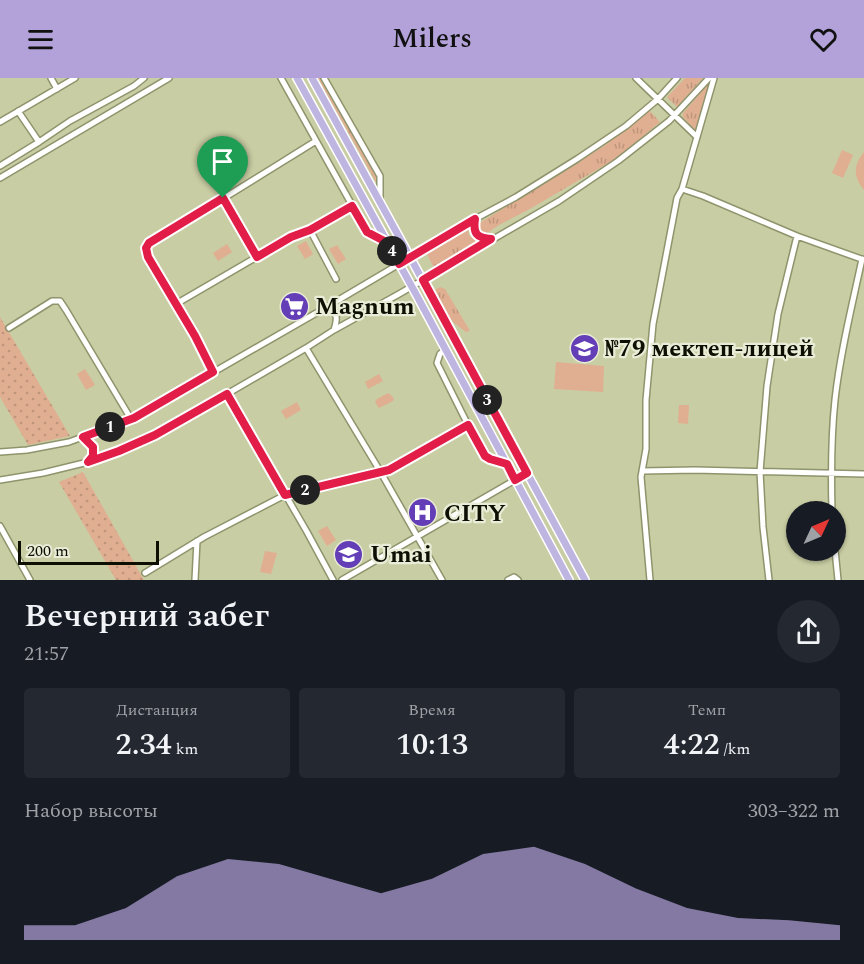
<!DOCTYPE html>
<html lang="ru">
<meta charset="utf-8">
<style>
:root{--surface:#171b24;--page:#242831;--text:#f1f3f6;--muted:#9ea1a6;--accent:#b2a2d9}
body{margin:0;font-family:Spectral,serif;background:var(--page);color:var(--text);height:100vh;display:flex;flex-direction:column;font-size:22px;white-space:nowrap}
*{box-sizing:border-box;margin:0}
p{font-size:20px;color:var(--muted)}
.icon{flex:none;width:33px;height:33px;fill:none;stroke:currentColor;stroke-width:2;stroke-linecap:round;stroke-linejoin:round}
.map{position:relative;height:502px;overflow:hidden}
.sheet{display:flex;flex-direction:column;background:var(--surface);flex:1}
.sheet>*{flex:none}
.needle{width:39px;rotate:46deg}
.tools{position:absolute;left:786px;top:423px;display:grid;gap:12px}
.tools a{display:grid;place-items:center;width:60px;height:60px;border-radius:50%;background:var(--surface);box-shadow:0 2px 4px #0004;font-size:30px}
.scale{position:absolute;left:18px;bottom:15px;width:141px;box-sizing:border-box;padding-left:6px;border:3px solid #0d0f02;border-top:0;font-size:16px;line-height:21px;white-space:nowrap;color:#0d0f02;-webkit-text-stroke:4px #e9ecd6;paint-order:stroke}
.pin{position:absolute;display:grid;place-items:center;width:51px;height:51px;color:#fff;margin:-62px -26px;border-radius:50% 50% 50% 0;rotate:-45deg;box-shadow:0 0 6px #0007}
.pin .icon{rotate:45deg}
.km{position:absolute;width:30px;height:30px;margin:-15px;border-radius:50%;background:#222;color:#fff;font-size:16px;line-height:30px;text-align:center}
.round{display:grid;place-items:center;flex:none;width:63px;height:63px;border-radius:32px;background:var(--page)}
.headline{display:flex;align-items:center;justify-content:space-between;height:102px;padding:0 24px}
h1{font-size:33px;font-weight:600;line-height:45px}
.stats{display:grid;grid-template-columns:repeat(3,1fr);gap:9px;height:102px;padding:6px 24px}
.stats div{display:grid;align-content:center;border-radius:6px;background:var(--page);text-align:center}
.stats b{font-size:30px;font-weight:600}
.stats small{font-size:16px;font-weight:400}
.stats p{font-size:16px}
.chart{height:168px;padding:12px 24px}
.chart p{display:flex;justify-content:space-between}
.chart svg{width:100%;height:108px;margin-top:6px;fill:var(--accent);opacity:.7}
header{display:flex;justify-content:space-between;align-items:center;height:78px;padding:0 24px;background:var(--accent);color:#111;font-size:27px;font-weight:600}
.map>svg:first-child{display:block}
.grass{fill:url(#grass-tufts)}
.park{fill:url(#park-dots)}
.garden{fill:#e0af92}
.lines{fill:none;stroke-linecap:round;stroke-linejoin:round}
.minor-casing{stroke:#8f946c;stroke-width:8}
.major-casing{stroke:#fff;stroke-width:10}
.minor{stroke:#fff;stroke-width:5}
.major{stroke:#beb5e0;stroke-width:7}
.route-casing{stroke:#fff;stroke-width:12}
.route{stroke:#e11d48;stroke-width:8}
.labels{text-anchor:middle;stroke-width:4.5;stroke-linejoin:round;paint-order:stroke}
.poi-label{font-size:24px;font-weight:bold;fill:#0d0f02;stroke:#e9ecd6;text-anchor:start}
</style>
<header><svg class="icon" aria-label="menu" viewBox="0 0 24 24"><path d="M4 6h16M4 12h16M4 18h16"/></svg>Milers<svg class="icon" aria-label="heart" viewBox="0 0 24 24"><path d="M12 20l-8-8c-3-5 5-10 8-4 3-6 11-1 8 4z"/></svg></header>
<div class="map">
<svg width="864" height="502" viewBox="0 0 864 502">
<defs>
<pattern id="grass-tufts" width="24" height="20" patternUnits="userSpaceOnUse" patternTransform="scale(1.5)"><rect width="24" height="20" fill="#e0af92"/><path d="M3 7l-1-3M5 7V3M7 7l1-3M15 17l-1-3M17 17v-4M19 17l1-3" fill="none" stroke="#bf957c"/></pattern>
<pattern id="park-dots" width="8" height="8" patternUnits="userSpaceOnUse" patternTransform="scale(1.5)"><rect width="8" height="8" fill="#e0af92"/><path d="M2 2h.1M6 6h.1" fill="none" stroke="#bf957c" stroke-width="1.8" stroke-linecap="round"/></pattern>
</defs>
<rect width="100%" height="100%" fill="#c8cda3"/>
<!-- grass -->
<path class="grass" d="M318 0H322L376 99 377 106Z
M685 0H703L677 29 667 19Z
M711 3 696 53 683 39V35Z
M649 32 660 44 617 80 528 132 499 147 484 157 478 153 477 149 478 146 604 68Z
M469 148C467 159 470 159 479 164L434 190 427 176Z
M440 209 445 211 470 253 466 254 449 241 433 213Z"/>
<!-- park -->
<path class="park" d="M0 239 70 358 28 367 0 319Z
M83 394 144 502H116L59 404Z"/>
<!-- garden -->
<path class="garden" d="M842 72 853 77 843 100 832 95Z
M864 74V112C853 98 853 88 864 74Z
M306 163 313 176 305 181 297 168Z
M227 166 232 174 218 183 213 175Z
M337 167 346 181 338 186 329 171Z
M556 284 604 288 603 314 554 311Z
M85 291 95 307 86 312 77 296Z
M379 296 383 303 368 311 365 304Z
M388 315 391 317 394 321 393 323 379 330 375 324 377 321Z
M297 324 301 332 286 341 281 333Z
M679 327H689L688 346 678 345Z
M327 448 336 462 327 468 318 453Z
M265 473 277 475 271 496 260 494Z"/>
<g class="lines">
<defs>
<path id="minor" d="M51 0 57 11
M281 0 367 154 387 165
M324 0 380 98V123
M636 0 697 59
M18 33 39 64 70 43 134 8 144 0
M0 44 75 0
M0 88 39 64
M0 100 169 0
M682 111 703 118 797 158 864 182
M223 120 257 179
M475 141C474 154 475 160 490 161
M336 201 310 152 352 128
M176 226 291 159 310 152
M325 230C338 235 338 239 334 252
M9 250 52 223H60L66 232 131 341
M306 270 380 393 442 502
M446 271 440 276 437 285 468 347 485 378 490 381 507 386
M213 294 195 258 149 179 146 170C153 158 176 149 188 142 231 116 274 89 316 63
M227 316 307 454 333 502
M83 359 93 369V378L89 382
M0 374 27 372 69 364 134 340 325 230 475 141 516 119 577 81 626 48 658 21 677 0
M642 393 695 392 864 396
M0 402 43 395 88 384 119 373 155 357 227 316 306 270 334 252 399 216 559 123 618 83 669 43 709 0
M832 434C831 396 831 359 835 322 840 275 852 228 862 181
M0 448 30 502
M835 472 838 502
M145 495 204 459 285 417 389 392 468 347
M195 502 197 463
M342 502 527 395
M508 502 514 499 518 502
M650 502 641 399 646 371V322L653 246 677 120 682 111 714 0
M769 502 763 449 760 394 767 308 778 236 797 158"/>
<path id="major" d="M297 0 417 218 569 502
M312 0 410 179 585 502"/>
</defs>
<!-- minor casing -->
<use href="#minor" class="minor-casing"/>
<!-- major casing -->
<use href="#major" class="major-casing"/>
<!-- minor -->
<use href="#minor" class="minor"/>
<!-- major -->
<use href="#major" class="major"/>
</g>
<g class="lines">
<defs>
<path id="route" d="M223 120 257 179 291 159 310 152 352 128 367 154 388 165 399 186 475 141C473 155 476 160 491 161L423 202 527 395 515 402 507 386 490 381 485 378 468 347 389 392 285 417 227 316 155 357 119 373 88 384 93 378V369L83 359 134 340 213 294 195 258 148 179 146 170 149 165Z"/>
</defs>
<!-- route casing -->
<use href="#route" class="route-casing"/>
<!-- route -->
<use href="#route" class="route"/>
</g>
<!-- icons -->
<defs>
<symbol id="supermarket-disc" viewBox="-11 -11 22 22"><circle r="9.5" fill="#643eb6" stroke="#e9ecd6"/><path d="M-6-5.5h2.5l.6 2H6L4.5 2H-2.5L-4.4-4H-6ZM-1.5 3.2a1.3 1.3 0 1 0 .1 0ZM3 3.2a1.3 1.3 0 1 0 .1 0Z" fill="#fff"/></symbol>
<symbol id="school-disc" viewBox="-11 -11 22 22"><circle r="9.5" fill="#643eb6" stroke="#e9ecd6"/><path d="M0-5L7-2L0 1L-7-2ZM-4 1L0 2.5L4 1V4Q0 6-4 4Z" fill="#fff"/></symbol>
<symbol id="hospital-disc" viewBox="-11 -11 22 22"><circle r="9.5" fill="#643eb6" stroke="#e9ecd6"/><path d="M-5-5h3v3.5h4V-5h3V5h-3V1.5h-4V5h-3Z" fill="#fff"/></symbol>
</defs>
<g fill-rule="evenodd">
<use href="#supermarket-disc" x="278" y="212" width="33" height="33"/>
<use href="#school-disc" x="568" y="254" width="33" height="33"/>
<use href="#hospital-disc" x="406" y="418" width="33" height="33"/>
<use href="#school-disc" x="332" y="460" width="33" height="33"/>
</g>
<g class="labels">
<!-- poi labels -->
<g class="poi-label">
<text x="315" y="236">Magnum</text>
<text x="605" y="278">№79 мектеп-лицей</text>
<text x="444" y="443">CITY</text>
<text x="370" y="484">Umai</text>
</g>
</g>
</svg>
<div class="tools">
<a><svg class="needle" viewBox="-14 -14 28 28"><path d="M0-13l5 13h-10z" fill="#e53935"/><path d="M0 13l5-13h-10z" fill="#9ea1a6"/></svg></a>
</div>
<div class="scale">200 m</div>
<div class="pin" style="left:223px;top:120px;background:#1e9e55"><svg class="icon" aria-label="arrive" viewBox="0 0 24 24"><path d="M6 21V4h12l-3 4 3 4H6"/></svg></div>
<b class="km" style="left:110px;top:349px">1</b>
<b class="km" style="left:305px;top:412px">2</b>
<b class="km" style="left:487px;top:322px">3</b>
<b class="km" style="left:392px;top:173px">4</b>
</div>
<section class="sheet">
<div class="headline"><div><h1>Вечерний забег</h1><p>21:57</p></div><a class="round"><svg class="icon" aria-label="share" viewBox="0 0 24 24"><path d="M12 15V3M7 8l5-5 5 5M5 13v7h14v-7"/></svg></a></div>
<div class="stats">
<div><p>Дистанция</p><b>2.34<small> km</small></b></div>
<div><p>Время</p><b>10:13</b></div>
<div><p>Темп</p><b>4:22<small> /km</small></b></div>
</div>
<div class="chart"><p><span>Набор высоты</span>303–322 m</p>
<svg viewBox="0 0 160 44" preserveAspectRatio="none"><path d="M0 44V38L10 38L20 31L30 18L40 11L50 13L60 19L70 25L80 19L90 9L100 6L110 13L120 23L130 31L140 35L150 36L160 38V44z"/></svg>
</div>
</section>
